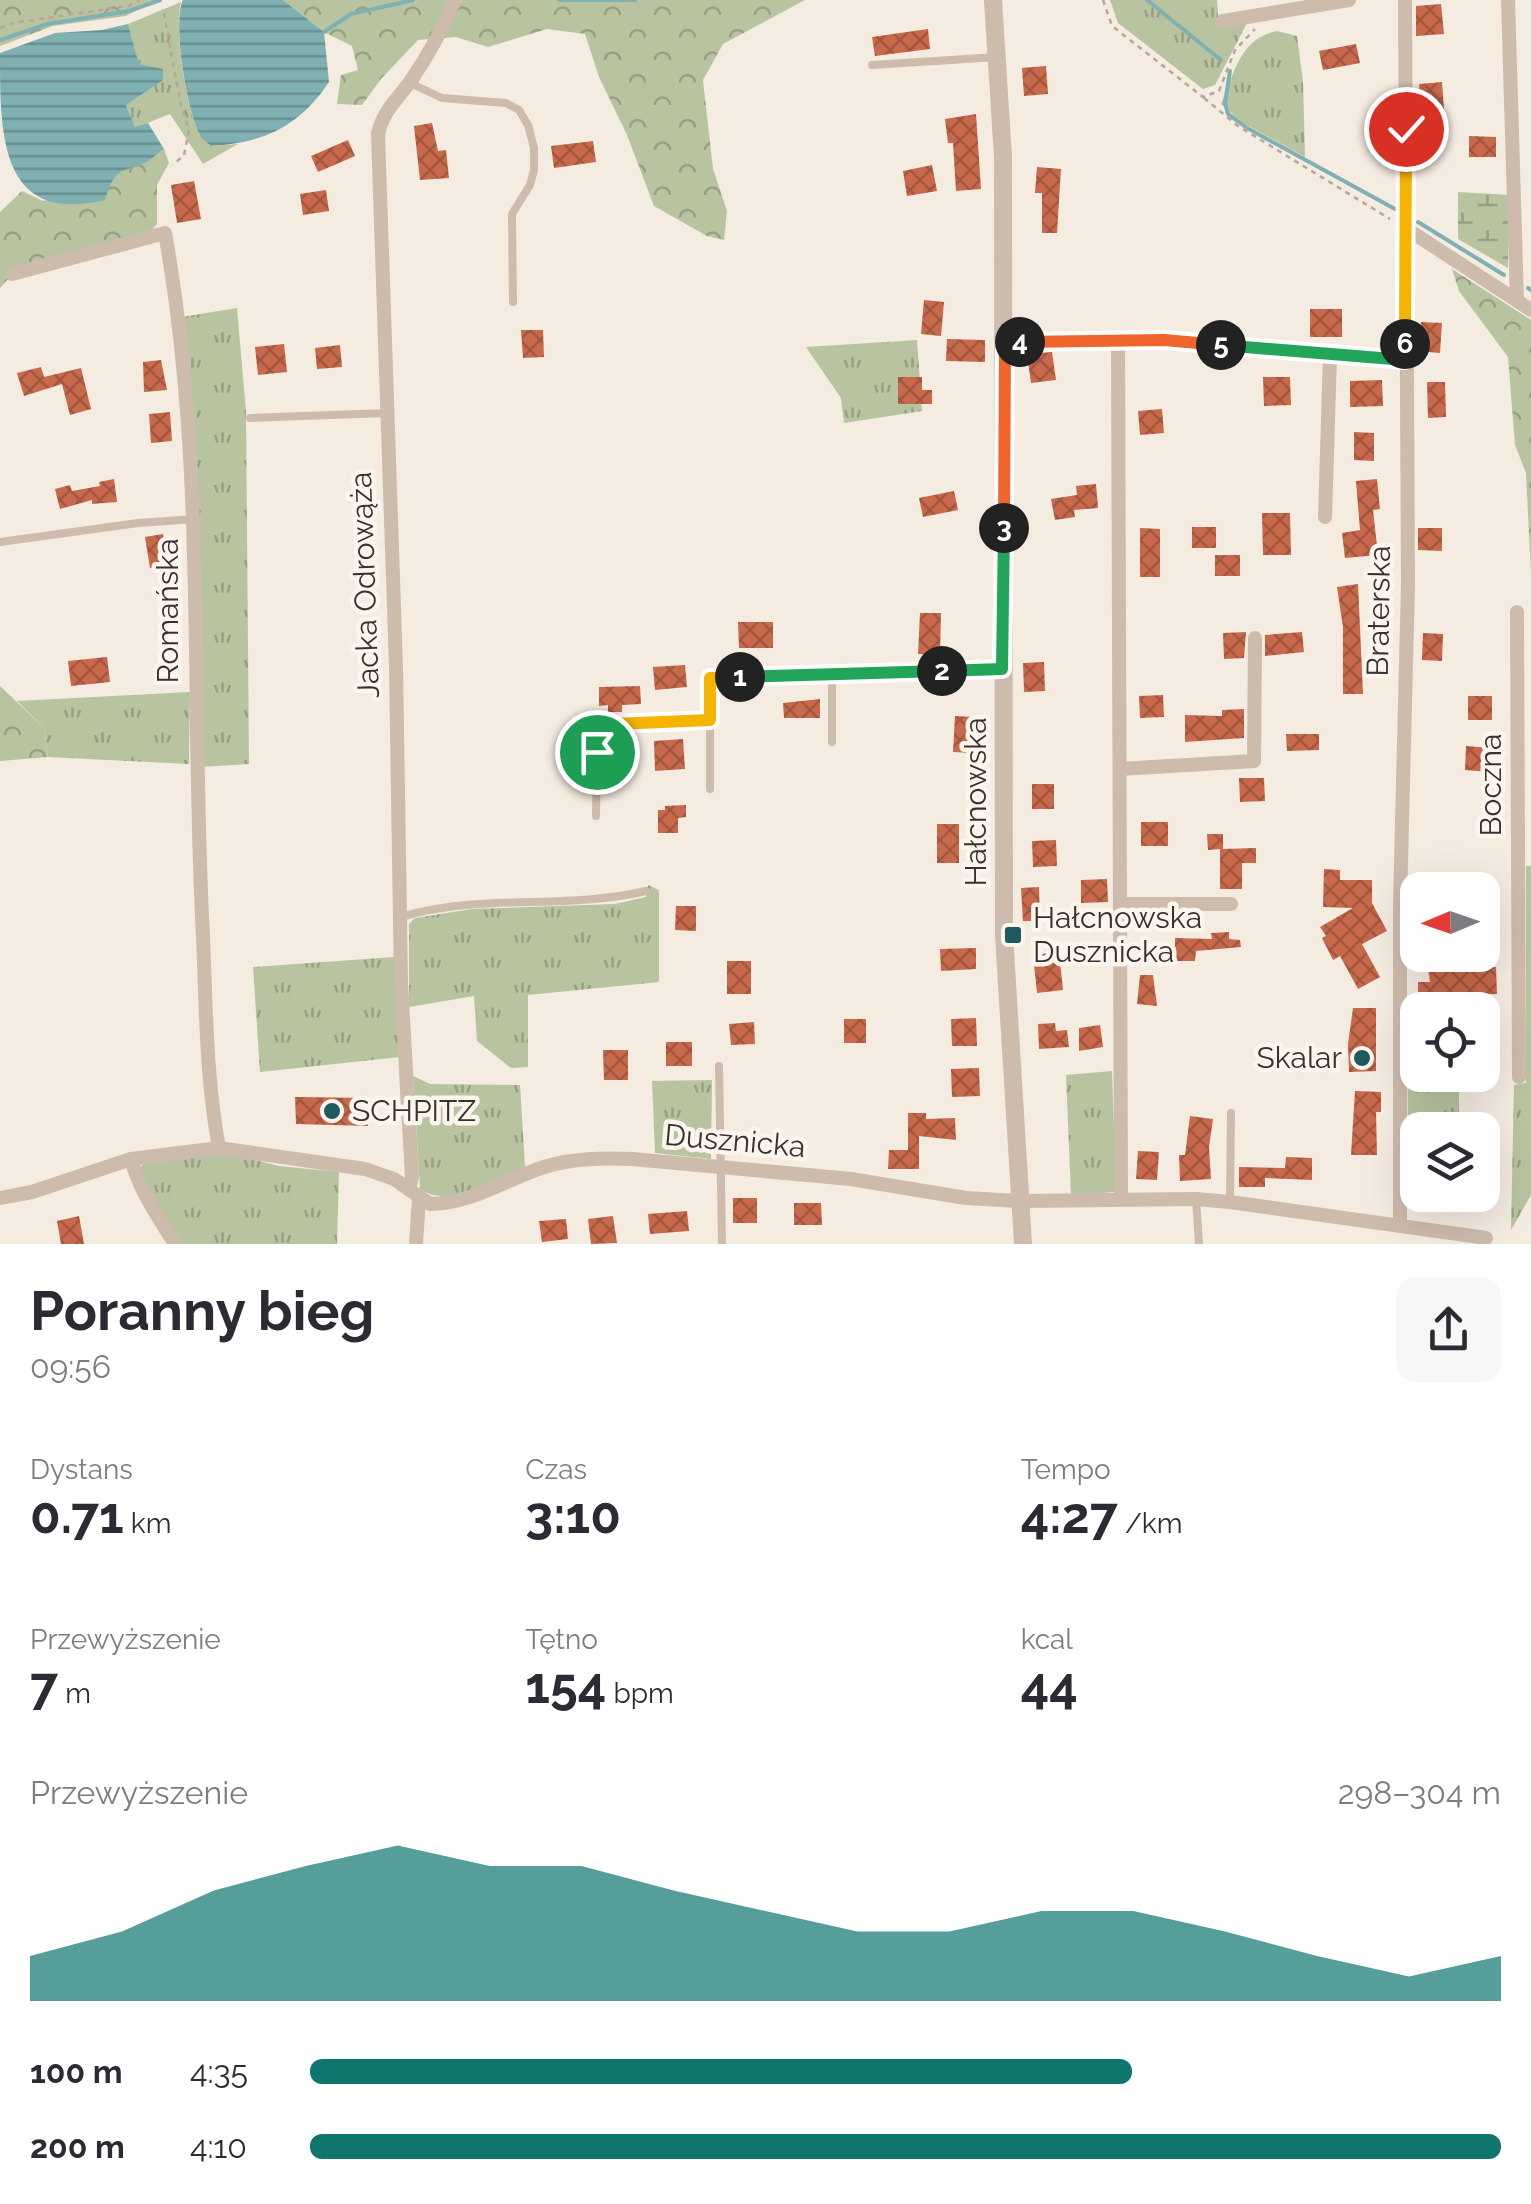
<!DOCTYPE html>
<html lang="pl">
<meta charset="utf-8">
<style>
:root{--surface:#fff;--page:#f7f7f7;--text:#2b2b33;--muted:#7c7c81;--accent:#0f766e}
body{margin:0;font-family:Raleway,sans-serif;background:var(--page);color:var(--text);height:100vh;display:flex;flex-direction:column;font-size:38px;white-space:nowrap}
*{box-sizing:border-box;margin:0}
p{font-size:32px;color:var(--muted)}
.icon{flex:none;width:55px;height:55px;fill:none;stroke:currentColor;stroke-width:2;stroke-linecap:round;stroke-linejoin:round}
.map{position:relative;height:1244px;overflow:hidden}
.side{display:flex;flex-direction:column;background:var(--surface);flex:1}
.side>*{flex:none}
.needle{width:65px;rotate:268deg}
.fabs{position:absolute;left:1400px;top:872px;display:grid;gap:20px}
.fabs a{display:grid;place-items:center;width:100px;height:100px;border-radius:20px;background:var(--surface);box-shadow:0 10px 40px #0002;font-size:50px}
.pin{position:absolute;display:grid;place-items:center;width:85px;height:85px;color:#fff;margin:-42px;border:5px solid #fff;border-radius:50%;box-shadow:0 2px 10px #0007}
.km{position:absolute;width:50px;height:50px;margin:-25px;border-radius:50%;background:#222;color:#fff;font-size:28px;line-height:50px;text-align:center}
.round{display:grid;place-items:center;flex:none;width:105px;height:105px;border-radius:20px;background:var(--page)}
.headline{display:flex;align-items:center;justify-content:space-between;height:170px;padding:0 30px}
h1{font-size:55px;font-weight:700;line-height:75px}
.metrics{display:grid;grid-template-columns:repeat(3,1fr);gap:15px;height:170px;padding:10px 30px}
.metrics div{display:grid;align-content:center}
.metrics b{font-size:50px;font-weight:700}
.metrics small{font-size:28px;font-weight:400}
.metrics p{font-size:28px}
.chart{height:280px;padding:20px 30px}
.chart p{display:flex;justify-content:space-between}
.chart svg{width:100%;height:180px;margin-top:10px;fill:var(--accent);opacity:.7}
ul{padding:0 30px;list-style:none;font-size:32px}
li{display:grid;grid-template-columns:160px 120px 1fr;align-items:center;height:75px}
li i{height:25px;border-radius:12px;background:var(--accent)}
.map>svg:first-child{display:block}
.grass{fill:url(#grass-tufts)}
.forest{fill:url(#forest-crowns)}
.wetland{fill:url(#wetland-marsh)}
.water{fill:url(#water-rules)}
.lines{fill:none;stroke-linecap:round;stroke-linejoin:round}
.stream{stroke:#7fb0b2;stroke-width:4}
.building{fill:url(#building-cross-hatch)}
.path{stroke:#b9a596;stroke-width:2.5;stroke-dasharray:5 5;stroke-linecap:butt}
.service{stroke:#cdbbac;stroke-width:8}
.minor{stroke:#cdbbac;stroke-width:14}
.tertiary{stroke:#cdbbac;stroke-width:18}
.split-1-casing{stroke:#fff;stroke-width:20}
.split-2-casing{stroke:#fff;stroke-width:20}
.split-3-casing{stroke:#fff;stroke-width:20}
.split-4-casing{stroke:#fff;stroke-width:20}
.split-5-casing{stroke:#fff;stroke-width:20}
.split-6-casing{stroke:#fff;stroke-width:20}
.split-7-casing{stroke:#fff;stroke-width:20}
.split-1{stroke:#f5b400;stroke-width:12}
.split-2{stroke:#22a559;stroke-width:12}
.split-3{stroke:#22a559;stroke-width:12}
.split-4{stroke:#f0652b;stroke-width:12}
.split-5{stroke:#f0652b;stroke-width:12}
.split-6{stroke:#22a559;stroke-width:12}
.split-7{stroke:#f5b400;stroke-width:12}
.poi-dot{fill:#1f5a5e;stroke:#fbf5ee;stroke-width:4}
.labels{text-anchor:middle;stroke-width:9;stroke-linejoin:round;paint-order:stroke}
.street-label{font-size:30px;fill:#3b302b;stroke:#fbf5ee}
.poi-label{font-size:30px;fill:#3b302b;stroke:#fbf5ee;text-anchor:start}
</style>
<div class="map">
<svg width="1531" height="1244" viewBox="0 0 1531 1244">
<defs>
<pattern id="grass-tufts" width="24" height="20" patternUnits="userSpaceOnUse" patternTransform="scale(2.5)"><rect width="24" height="20" fill="#b8c4a0"/><path d="M3 7l-1-3M5 7V3M7 7l1-3M15 17l-1-3M17 17v-4M19 17l1-3" fill="none" stroke="#97a083"/></pattern>
<pattern id="forest-crowns" width="20" height="18" patternUnits="userSpaceOnUse" patternTransform="scale(2.5)"><rect width="20" height="18" fill="#b8c4a0"/><path d="M2 6a3 3 0 1 1 6 0M12 15a3 3 0 1 1 6 0" fill="none" stroke="#97a083"/></pattern>
<pattern id="wetland-marsh" width="20" height="14" patternUnits="userSpaceOnUse" patternTransform="scale(2.5)"><rect width="20" height="14" fill="#b8c4a0"/><path d="M1 5h8M5 5V1M11 12h8M15 12V8" fill="none" stroke="#97a083"/></pattern>
<pattern id="water-rules" width="6" height="5" patternUnits="userSpaceOnUse" patternTransform="scale(2.5)"><rect width="6" height="5" fill="#7fb0b2"/><path d="M0 2.5h6" fill="none" stroke="#699091"/></pattern>
<pattern id="building-cross-hatch" width="8" height="8" patternUnits="userSpaceOnUse" patternTransform="scale(2.5)"><rect width="8" height="8" fill="#c8694b"/><path d="M0 0l8 8M0 8l8-8" fill="none" stroke="#a4573f"/></pattern>
</defs>
<rect width="100%" height="100%" fill="#f4ebe1"/>
<!-- grass -->
<path class="grass" d="M1110 0H1217L1219 26 1247 23 1215 85 1203 89 1118 23Z
M181 2C174 27 186 112 200 135 203 140 208 142 211 146L238 144 203 164 170 114 135 128 126 104 162 80 163 69 139 65 128 24Z
M1277 31 1297 36 1303 82 1305 157 1241 122 1221 104C1235 72 1240 38 1277 31Z
M237 308 246 412 249 764 200 767 196 446 182 317Z
M917 340 922 411 844 423 841 398 806 347Z
M190 692 189 764 48 757 44 728 17 701Z
M1526 866H1531V1195L1511 1230 1514 1085 1526 1083Z
M648 885 659 890V982L528 995V1067L511 1068 477 1041 474 996 409 1007V924L415 918 472 909 615 904 646 897Z
M394 957 400 1057 260 1072 253 967Z
M1407 1012H1417L1418 1075H1459V1130H1418L1417 1134H1408Z
M1112 1071 1116 1192 1071 1195 1066 1075Z
M413 1076 430 1084 520 1085 525 1167C495 1179 451 1210 420 1189Z
M712 1080 711 1159 655 1153 652 1081Z
M227 1153 279 1166 339 1172 337 1244H181L139 1175 141 1166 150 1159Z"/>
<!-- forest -->
<path class="forest" d="M0 0H156L126 16 53 26 0 46Z
M283 0H805L723 44 703 80 713 169 727 211 724 240 707 236 654 206 627 135 599 77 585 34 547 29 488 47 456 37 418 40 381 79 362 105 337 104 341 75 358 70 352 46 324 32Z
M164 149 169 163 157 185V224L152 230 20 266 0 288V212L22 191 43 201C86 187 127 173 164 149Z
M1452 269 1531 320V574L1526 473 1515 445 1508 357 1459 291Z
M0 686 44 728 48 757 0 761Z"/>
<!-- wetland -->
<path class="wetland" d="M1458 192 1509 195 1508 268 1458 239Z"/>
<!-- water -->
<path class="water" d="M183 0H283L324 32 329 82C299 127 263 143 211 146 207 142 202 140 200 135 187 113 172 21 183 0Z
M128 24 139 64 163 69V80L126 105 135 127 148 123 164 149C157 153 150 161 144 163 117 174 115 169 105 200 0 225 0 136 0 53L55 33 102 30Z"/>
<g class="lines">
<!-- stream -->
<path class="stream" d="M559 0H635
M1147 0 1221 60
M324 32 351 14 413 0
M0 40 47 24 129 11 160 0
M1230 71 1225 103 1228 114 1247 128 1395 209
M1418 222 1504 275
M1528 288 1531 290"/>
</g>
<!-- building -->
<path class="building" d="M1441 4 1444 34 1416 36V6Z
M928 29 930 49 875 56 872 37Z
M1356 44 1360 63 1323 70 1319 51Z
M1046 66 1048 94 1024 96 1022 68Z
M1442 82 1444 109 1421 111 1419 84Z
M976 114 981 189 956 191 953 143H948L945 119Z
M432 123 438 151 446 150 449 178 420 180 414 126Z
M1469 136 1496 137V157H1469Z
M348 140 355 156 318 172 311 156Z
M593 141 596 162 554 168 551 146Z
M932 165 937 191 907 196 903 171Z
M1037 167 1061 169 1057 233H1042V193H1035Z
M194 181 201 219 177 223 171 185Z
M326 190 329 211 303 215 300 194Z
M924 300 944 302 941 336 921 334Z
M1310 309H1342V337H1310Z
M1421 322 1442 323 1440 353 1418 351Z
M521 330H543L544 357 523 358Z
M947 339 985 340V362L946 361Z
M284 344 287 372 258 375 255 347Z
M340 345 342 367 317 369 315 348Z
M1052 352 1056 380 1031 383 1027 354Z
M161 360 167 390 144 392 143 362Z
M41 367 44 377 81 368 91 409 70 415 62 384 24 396 17 373Z
M898 377H922V390H932V404H898Z
M1263 377H1290L1291 405 1264 406Z
M1382 380 1383 406 1350 407V381Z
M1427 382H1445L1446 417 1428 418Z
M1162 409 1164 433 1140 435 1138 411Z
M170 412 172 441 151 443 149 414Z
M1354 432 1374 433V461L1354 460Z
M114 479 117 502 92 504V500L60 509 55 489 70 485 72 491 100 486 99 482Z
M1377 479 1380 509 1373 510 1378 555 1345 558 1342 533 1360 530 1356 481Z
M1096 484 1098 508 1074 510 1075 517 1055 520 1051 499 1077 495 1076 486Z
M954 491 958 510 923 517 919 498Z
M1262 513H1290L1291 555H1263Z
M1192 527H1216V548H1192Z
M1140 528 1160 529V577H1140Z
M1418 528H1442V551L1418 550Z
M163 534 168 566 150 568 145 537Z
M1215 555H1240V576H1215Z
M1358 584 1363 694H1343V627L1337 587Z
M920 613H941L940 655 918 654Z
M738 622H773V648H739Z
M1246 632 1244 658 1224 659 1223 633Z
M1302 632 1304 652 1265 656V635Z
M1423 633 1443 634 1442 661 1422 660Z
M107 657 110 682 71 686 68 661Z
M1044 662 1045 691 1024 692 1023 663Z
M685 665 687 687 655 690 653 667Z
M640 686 641 704 622 705V712H608V705L599 706V687Z
M1163 695 1164 717 1140 718 1139 696Z
M1468 696H1492V720H1468Z
M820 699V718H784L783 703Z
M1244 709V738L1185 742V715L1222 716V710Z
M955 716 974 717 972 753 953 752Z
M1286 734H1319V750L1287 751Z
M683 739 685 769 655 771 654 741Z
M1466 746 1491 748 1490 772 1465 770Z
M1239 778H1264L1265 801 1240 802Z
M1032 784H1054V809H1032Z
M686 805V817L678 818V833H658V810H665V806Z
M1141 822H1168V846H1141Z
M937 824H959V863H937Z
M1207 834H1223V849L1256 848V863H1242V889H1220V849L1208 850Z
M1056 840 1057 866 1033 867 1032 841Z
M1324 869 1340 870V880H1372V903L1387 931 1362 944 1380 977 1358 989 1340 956 1333 960 1322 938 1326 936 1320 927 1353 908 1323 907Z
M1107 879 1108 902 1081 903V880Z
M1039 887 1040 921H1023L1021 888Z
M676 906H696V931L675 930Z
M1229 932V939L1240 940 1241 947 1196 951 1195 961H1175V938L1212 939 1211 933Z
M976 948V969L941 971 940 949Z
M1059 952 1063 990 1037 993 1033 955Z
M1426 955H1441L1440 965 1452 963V968L1496 967 1497 994 1442 995V1008L1418 1007V982H1430Z
M727 961H751V994H727Z
M1140 975H1153L1157 1006 1137 1004Z
M1353 1008H1376V1071L1349 1072 1348 1044Z
M976 1018 977 1046H952L951 1019Z
M844 1019H866V1043H844Z
M754 1022 755 1044 731 1045 729 1024Z
M1055 1023 1056 1031 1067 1030 1069 1047 1039 1049 1038 1024Z
M1100 1025 1103 1047 1079 1051V1028Z
M666 1042H692V1066H666Z
M603 1050H628V1080H604Z
M979 1068 980 1096 952 1097 951 1069Z
M1355 1091 1381 1092V1112H1376L1377 1155H1351Z
M295 1097 368 1098V1126L296 1124Z
M908 1113H926V1119L955 1118 956 1140 919 1136V1169H888L889 1150H908Z
M1190 1116 1213 1119 1209 1147 1211 1179 1180 1181 1179 1155H1185Z
M1138 1151 1159 1152 1157 1180 1136 1179Z
M1286 1157 1312 1158V1180L1265 1178V1187H1239V1167L1285 1168Z
M733 1198H757V1223H733Z
M794 1203H821L822 1225H794Z
M687 1211 689 1231 650 1234 648 1214Z
M79 1216 84 1244H61L57 1221Z
M613 1216 617 1243 591 1244 588 1219Z
M566 1219 568 1239 542 1242 539 1221Z"/>
<g class="lines">
<!-- path -->
<path class="path" d="M1103 0 1112 26 1203 97 1219 91 1235 50 1255 29
M164 13 181 106 189 130 184 155 173 165
M0 28 13 23 128 6 140 0
M1204 98 1238 126 1390 219
M1377 357 1394 359"/>
<!-- service -->
<path class="service" d="M872 65 997 57
M410 83 442 98 506 103 519 110 528 125 534 148V170L530 185 512 214 513 302
M1330 355 1366 356
M250 418 387 413
M0 542 138 523 195 519
M832 742V674
M710 789V678L1002 669
M596 816 597 752 614 725 710 720
M401 917C482 893 565 910 646 891
M719 1066 722 1244
M1196 1199 1199 1244
M1230 1202 1231 1113"/>
<!-- minor -->
<path class="minor" d="M1508 0 1517 301
M1223 21 1349 0
M1407 229 1531 310
M12 274 165 233C207 467 190 700 203 936 206 1007 206 1078 219 1148
M1118 340 1121 1200
M1005 342 1164 340 1330 355 1325 517
M1517 612 1519 1077
M1120 769 1254 761 1255 638
M1120 904H1231
M131 1159C140 1192 157 1215 175 1244
M409 1189 412 1177 401 982 396 667 378 134C383 110 399 98 412 79 429 54 443 28 455 0
M0 1198 32 1192 131 1159 219 1148 365 1169 394 1179 430 1204C472 1204 506 1179 544 1167 573 1158 603 1158 632 1159L851 1179 966 1198 1020 1201 1196 1199 1230 1202 1486 1238
M1400 1224V903L1408 584 1405 0
M416 1244 419 1198"/>
<!-- tertiary -->
<path class="tertiary" d="M993 0 1003 157 1004 935 1023 1244"/>
</g>
<g class="lines">
<defs>
<path id="split-1" d="M597 752 614 724 710 720V678L740 677"/>
<path id="split-2" d="M740 677 942 671"/>
<path id="split-3" d="M942 671 1002 669 1004 528"/>
<path id="split-4" d="M1004 528 1005 342H1020"/>
<path id="split-5" d="M1020 342 1164 340 1221 345"/>
<path id="split-6" d="M1221 345 1405 360V344"/>
<path id="split-7" d="M1405 344 1406 129"/>
</defs>
<!-- split-1 casing -->
<use href="#split-1" class="split-1-casing"/>
<!-- split-2 casing -->
<use href="#split-2" class="split-2-casing"/>
<!-- split-3 casing -->
<use href="#split-3" class="split-3-casing"/>
<!-- split-4 casing -->
<use href="#split-4" class="split-4-casing"/>
<!-- split-5 casing -->
<use href="#split-5" class="split-5-casing"/>
<!-- split-6 casing -->
<use href="#split-6" class="split-6-casing"/>
<!-- split-7 casing -->
<use href="#split-7" class="split-7-casing"/>
<!-- split-1 -->
<use href="#split-1" class="split-1"/>
<!-- split-2 -->
<use href="#split-2" class="split-2"/>
<!-- split-3 -->
<use href="#split-3" class="split-3"/>
<!-- split-4 -->
<use href="#split-4" class="split-4"/>
<!-- split-5 -->
<use href="#split-5" class="split-5"/>
<!-- split-6 -->
<use href="#split-6" class="split-6"/>
<!-- split-7 -->
<use href="#split-7" class="split-7"/>
</g>
<!-- markers -->
<g class="poi-dot">
<rect x="1003" y="925" width="20" height="20" rx="5"/>
<circle cx="1362" cy="1058" r="10"/>
<circle cx="332" cy="1111" r="10"/>
</g>
<g class="labels">
<!-- street labels -->
<g class="street-label">
<text transform="translate(365 585) rotate(-92)" y="10">Jacka Odrowąża</text>
<text transform="translate(168 611) rotate(-90)" y="10">Romańska</text>
<text transform="translate(1379 611) rotate(-89)" y="10">Braterska</text>
<text transform="translate(1491 785) rotate(-90)" y="10">Boczna</text>
<text transform="translate(976 802) rotate(-90)" y="10">Hałcnowska</text>
<text transform="translate(735 1141) rotate(5)" y="10">Dusznicka</text>
</g>
<!-- poi labels -->
<g class="poi-label">
<text x="1033" y="928">Hałcnowska<tspan x="1033" dy="34">Dusznicka</tspan></text>
<text x="1342" y="1068" text-anchor="end">Skalar</text>
<text x="352" y="1121">SCHPITZ</text>
</g>
</g>
</svg>
<div class="fabs">
<a><svg class="needle" viewBox="-14 -14 28 28"><path d="M0-13l5 13h-10z" fill="#e53935"/><path d="M0 13l5-13h-10z" fill="#7c7c81"/></svg></a>
<a><svg class="icon" aria-label="locate" viewBox="0 0 24 24"><circle cx="12" cy="12" r="6"/><path d="M12 2v4M12 18v4M2 12h4M18 12h4"/></svg></a>
<a><svg class="icon" aria-label="layers" viewBox="0 0 24 24"><path d="M12 4l9 5-9 5-9-5zM3 14l9 5 9-5"/></svg></a>
</div>
<div class="pin" style="left:597px;top:752px;background:#1e9e55"><svg class="icon" aria-label="arrive" viewBox="0 0 24 24"><path d="M6 21V4h12l-3 4 3 4H6"/></svg></div>
<div class="pin" style="left:1406px;top:129px;background:#d93025"><svg class="icon" aria-label="check" viewBox="0 0 24 24"><path d="M5 12l5 5 9-10"/></svg></div>
<b class="km" style="left:740px;top:677px">1</b>
<b class="km" style="left:942px;top:671px">2</b>
<b class="km" style="left:1004px;top:528px">3</b>
<b class="km" style="left:1020px;top:342px">4</b>
<b class="km" style="left:1221px;top:345px">5</b>
<b class="km" style="left:1405px;top:344px">6</b>
</div>
<section class="side">
<div class="headline"><div><h1>Poranny bieg</h1><p>09:56</p></div><a class="round"><svg class="icon" aria-label="share" viewBox="0 0 24 24"><path d="M12 15V3M7 8l5-5 5 5M5 13v7h14v-7"/></svg></a></div>
<div class="metrics">
<div><p>Dystans</p><b>0.71<small> km</small></b></div>
<div><p>Czas</p><b>3:10</b></div>
<div><p>Tempo</p><b>4:27<small> /km</small></b></div>
</div>
<div class="metrics">
<div><p>Przewyższenie</p><b>7<small> m</small></b></div>
<div><p>Tętno</p><b>154<small> bpm</small></b></div>
<div><p>kcal</p><b>44</b></div>
</div>
<div class="chart"><p><span>Przewyższenie</span>298–304 m</p>
<svg viewBox="0 0 160 44" preserveAspectRatio="none"><path d="M0 44V33L10 27L20 17L30 11L40 6L50 11L60 11L70 17L80 22L90 27L100 27L110 22L120 22L130 27L140 33L150 38L160 33V44z"/></svg>
</div>
<ul>
<li><b>100 m</b>4:35<i style="width:69%"></i></li>
<li><b>200 m</b>4:10<i style="width:100%"></i></li>
</ul>
</section>
